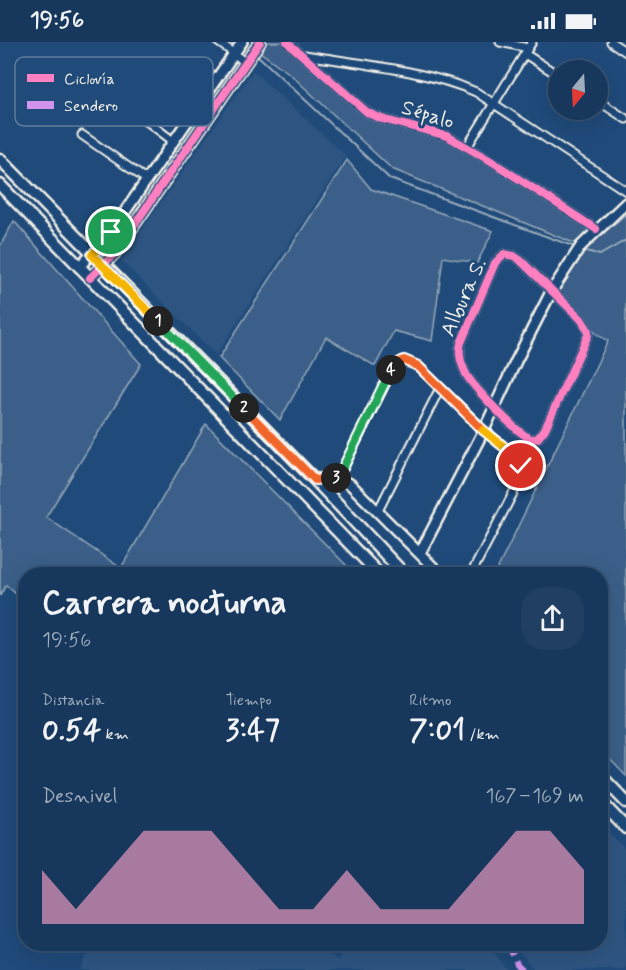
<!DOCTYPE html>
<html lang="es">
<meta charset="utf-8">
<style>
:root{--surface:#17385c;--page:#203f62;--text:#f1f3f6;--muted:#9eacbb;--line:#365272;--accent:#e797bd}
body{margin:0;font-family:Mynerve,sans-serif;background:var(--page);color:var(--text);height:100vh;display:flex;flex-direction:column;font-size:22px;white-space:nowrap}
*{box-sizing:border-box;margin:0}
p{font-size:20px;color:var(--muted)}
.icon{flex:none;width:33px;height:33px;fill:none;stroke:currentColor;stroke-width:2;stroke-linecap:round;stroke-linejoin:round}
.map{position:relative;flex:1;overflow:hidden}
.side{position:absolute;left:18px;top:525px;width:590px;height:384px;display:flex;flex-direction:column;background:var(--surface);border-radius:24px;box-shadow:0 6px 24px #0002,0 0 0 2px var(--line)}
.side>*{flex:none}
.needle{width:39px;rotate:198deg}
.fabs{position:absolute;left:548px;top:18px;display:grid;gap:12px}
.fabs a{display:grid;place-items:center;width:60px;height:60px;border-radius:50%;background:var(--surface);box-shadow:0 6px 24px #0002,0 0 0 2px var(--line);font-size:30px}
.pin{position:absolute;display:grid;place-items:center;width:51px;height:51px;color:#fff;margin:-26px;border:3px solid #fff;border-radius:50%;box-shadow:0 2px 6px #0007}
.km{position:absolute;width:30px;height:30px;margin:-15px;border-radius:50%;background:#222;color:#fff;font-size:16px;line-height:30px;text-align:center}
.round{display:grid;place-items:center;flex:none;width:63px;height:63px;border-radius:24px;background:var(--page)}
.head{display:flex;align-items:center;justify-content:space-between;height:102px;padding:0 24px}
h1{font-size:33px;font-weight:700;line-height:45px}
.stats{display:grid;grid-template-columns:repeat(3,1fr);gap:9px;height:102px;padding:6px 24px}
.stats div{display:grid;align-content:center}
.stats b{font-size:30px;font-weight:700}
.stats small{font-size:16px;font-weight:400}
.stats p{font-size:16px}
.chart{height:168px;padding:12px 24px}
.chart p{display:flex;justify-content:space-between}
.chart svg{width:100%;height:108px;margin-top:6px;fill:var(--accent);opacity:.7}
.status{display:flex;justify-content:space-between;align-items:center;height:42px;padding:0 30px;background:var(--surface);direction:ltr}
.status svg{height:16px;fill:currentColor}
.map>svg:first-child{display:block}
.built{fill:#2d5581}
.green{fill:#3a5f88;stroke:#97a8b8;stroke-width:1.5}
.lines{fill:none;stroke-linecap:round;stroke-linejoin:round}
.stream{stroke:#9cacbb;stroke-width:2}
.minor-casing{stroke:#f4f1e8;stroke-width:11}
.tertiary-casing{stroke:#f4f1e8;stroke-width:14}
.primary-casing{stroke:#f4f1e8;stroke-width:15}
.minor{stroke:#1f4a7a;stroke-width:7}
.tertiary{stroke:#1f4a7a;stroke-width:9}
.primary{stroke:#1f4a7a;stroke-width:10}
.quiet{stroke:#d193ec;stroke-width:6;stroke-dasharray:12 6;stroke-linecap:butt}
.cycleway-casing{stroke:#1f4a7a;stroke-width:11}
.cycleway{stroke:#ff80c0;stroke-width:8}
.split-1-casing{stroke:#fff;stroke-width:12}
.split-2-casing{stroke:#fff;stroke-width:12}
.split-3-casing{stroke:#fff;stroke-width:12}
.split-4-casing{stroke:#fff;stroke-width:12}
.split-5-casing{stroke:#fff;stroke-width:12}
.split-6-casing{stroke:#fff;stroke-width:12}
.split-1{stroke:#f5b400;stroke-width:8}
.split-2{stroke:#22a559;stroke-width:8}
.split-3{stroke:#f0652b;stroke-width:8}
.split-4{stroke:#22a559;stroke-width:8}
.split-5{stroke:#f0652b;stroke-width:8}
.split-6{stroke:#f5b400;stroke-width:8}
.labels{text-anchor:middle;stroke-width:6;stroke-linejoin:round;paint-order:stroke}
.street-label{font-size:21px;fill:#f4f1e8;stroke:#1f4a7a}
.key{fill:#1f4a7a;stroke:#5f7c9b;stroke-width:1.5}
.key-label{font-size:16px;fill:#f4f1e8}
</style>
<div class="status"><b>19:56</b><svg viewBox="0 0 49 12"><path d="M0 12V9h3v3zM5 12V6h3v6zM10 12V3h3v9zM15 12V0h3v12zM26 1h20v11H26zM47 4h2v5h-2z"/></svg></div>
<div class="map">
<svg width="626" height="928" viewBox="0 0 626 928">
<rect width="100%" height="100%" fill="#1f4a7a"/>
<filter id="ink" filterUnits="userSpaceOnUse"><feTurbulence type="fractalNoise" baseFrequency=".0167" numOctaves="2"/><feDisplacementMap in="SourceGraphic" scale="12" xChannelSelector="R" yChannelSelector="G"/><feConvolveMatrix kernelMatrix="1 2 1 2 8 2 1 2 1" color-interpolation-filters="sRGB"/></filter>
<g filter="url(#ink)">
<!-- built -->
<path class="built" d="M253 29 346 114 216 313 121 218Z
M600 781 626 808V928H535L515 905 516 902H600Z
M91 902H320L338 919 344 902H492L490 905 507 928H80Z"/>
<!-- green -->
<path class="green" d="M260 0H287L368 71 447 94 596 187 581 204 392 127 290 32 256 7Z
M347 118 371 147 493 189 477 221 443 215 432 299 394 289 375 324 326 295 280 378 219 316Z
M626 172V734L600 707V532H495L608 299 598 293 556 254 581 211Z
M14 179 141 322 46 475 121 526 206 382 355 532H26L25 560 6 543 0 554V204Z"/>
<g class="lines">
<!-- stream -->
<path class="stream" d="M255 11 390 137 578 206
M583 208 600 213 626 198"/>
<defs>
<path id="minor" d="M218 0 234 11 246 22
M287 0 368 71 382 77 447 94 491 119 596 187
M500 0 528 6
M611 0 626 10
M525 12 558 33
M305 13C360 22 426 28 476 50L626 149
M161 23 204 53
M119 58 173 99
M597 58 626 77
M82 93 147 138
M467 105 532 0
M504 212 514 214 520 218 581 277 588 288V293L545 387 538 396C534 397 534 398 529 396 516 390 473 345 466 332 461 321 458 312 461 301L495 221Z
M338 436 393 326 404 318 418 324 484 388 513 412 521 424 520 438 471 532
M378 469 440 346"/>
<path id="tertiary" d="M79 225 111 190 242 0
M90 236 115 211 260 0
M315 438 332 435 350 442 440 532
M420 511 484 388 516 319 551 250 581 204 626 161"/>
<path id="primary" d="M0 117 315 438 404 532
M0 143 379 532
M600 733 626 760
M600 759 626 786"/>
</defs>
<!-- minor casing -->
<use href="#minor" class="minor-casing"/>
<!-- tertiary casing -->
<use href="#tertiary" class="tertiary-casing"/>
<!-- primary casing -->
<use href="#primary" class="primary-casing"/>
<!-- minor -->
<use href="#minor" class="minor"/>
<!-- tertiary -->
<use href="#tertiary" class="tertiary"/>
<!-- primary -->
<use href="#primary" class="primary"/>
<!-- quiet -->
<path class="quiet" d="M508 902 517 922 523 928"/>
<defs>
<path id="cycleway" d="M287 0 368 71 382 77 447 94 491 119 596 187
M504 212 514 214 520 218 581 277 588 288V293L545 387 538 396C534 397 534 398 529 396 516 390 473 345 466 332 461 321 458 312 461 301L495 221Z
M90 236 115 211 260 0"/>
</defs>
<!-- cycleway casing -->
<use href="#cycleway" class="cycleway-casing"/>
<!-- cycleway -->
<use href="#cycleway" class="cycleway"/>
</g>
</g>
<g class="lines" filter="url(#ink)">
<defs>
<path id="split-1" d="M111 190 92 213 158 279"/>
<path id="split-2" d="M158 279 244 366"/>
<path id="split-3" d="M244 366 315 438 336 436"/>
<path id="split-4" d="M336 436H338L391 328"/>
<path id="split-5" d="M391 328 398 321 404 318 418 324 483 388"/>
<path id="split-6" d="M483 388 513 412 521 424"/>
</defs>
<!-- split-1 casing -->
<use href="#split-1" class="split-1-casing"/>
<!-- split-2 casing -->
<use href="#split-2" class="split-2-casing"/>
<!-- split-3 casing -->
<use href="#split-3" class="split-3-casing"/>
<!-- split-4 casing -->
<use href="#split-4" class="split-4-casing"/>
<!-- split-5 casing -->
<use href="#split-5" class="split-5-casing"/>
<!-- split-6 casing -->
<use href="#split-6" class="split-6-casing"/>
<!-- split-1 -->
<use href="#split-1" class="split-1"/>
<!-- split-2 -->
<use href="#split-2" class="split-2"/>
<!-- split-3 -->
<use href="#split-3" class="split-3"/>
<!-- split-4 -->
<use href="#split-4" class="split-4"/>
<!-- split-5 -->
<use href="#split-5" class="split-5"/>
<!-- split-6 -->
<use href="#split-6" class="split-6"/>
</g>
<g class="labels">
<!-- street labels -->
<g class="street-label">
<text transform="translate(428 72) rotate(17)" y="7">Sépalo</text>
<text transform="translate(463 255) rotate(-66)" y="7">Albura S.</text>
</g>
</g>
<!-- legend -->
<rect x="15" y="15" width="198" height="69" rx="9" class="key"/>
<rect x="27" y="32" width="27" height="8" fill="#ff80c0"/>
<rect x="27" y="59" width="27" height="8" fill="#d193ec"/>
<g class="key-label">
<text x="64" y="42">Ciclovía</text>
<text x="64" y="69">Sendero</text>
</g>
</svg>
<div class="fabs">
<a><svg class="needle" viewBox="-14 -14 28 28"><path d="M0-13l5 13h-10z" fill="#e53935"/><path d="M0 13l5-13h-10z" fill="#9eacbb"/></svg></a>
</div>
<div class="pin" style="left:111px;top:190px;background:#1e9e55"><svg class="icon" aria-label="arrive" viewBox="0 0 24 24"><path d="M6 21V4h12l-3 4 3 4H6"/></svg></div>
<div class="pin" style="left:521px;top:424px;background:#d93025"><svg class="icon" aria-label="check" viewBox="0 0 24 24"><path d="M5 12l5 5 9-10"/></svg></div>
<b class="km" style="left:158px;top:279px">1</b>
<b class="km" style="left:244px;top:366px">2</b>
<b class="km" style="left:336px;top:436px">3</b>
<b class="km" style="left:391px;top:328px">4</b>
<section class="side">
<div class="head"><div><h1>Carrera nocturna</h1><p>19:56</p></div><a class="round"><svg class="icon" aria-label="share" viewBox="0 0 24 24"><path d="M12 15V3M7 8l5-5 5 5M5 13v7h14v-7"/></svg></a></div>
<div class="stats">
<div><p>Distancia</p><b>0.54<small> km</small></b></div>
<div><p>Tiempo</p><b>3:47</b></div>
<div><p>Ritmo</p><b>7:01<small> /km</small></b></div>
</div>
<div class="chart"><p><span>Desnivel</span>167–169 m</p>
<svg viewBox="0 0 160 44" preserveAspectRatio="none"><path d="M0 44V22L10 38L20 22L30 6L40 6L50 6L60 22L70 38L80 38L90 22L100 38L110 38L120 38L130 22L140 6L150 6L160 22V44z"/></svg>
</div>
</section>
</div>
